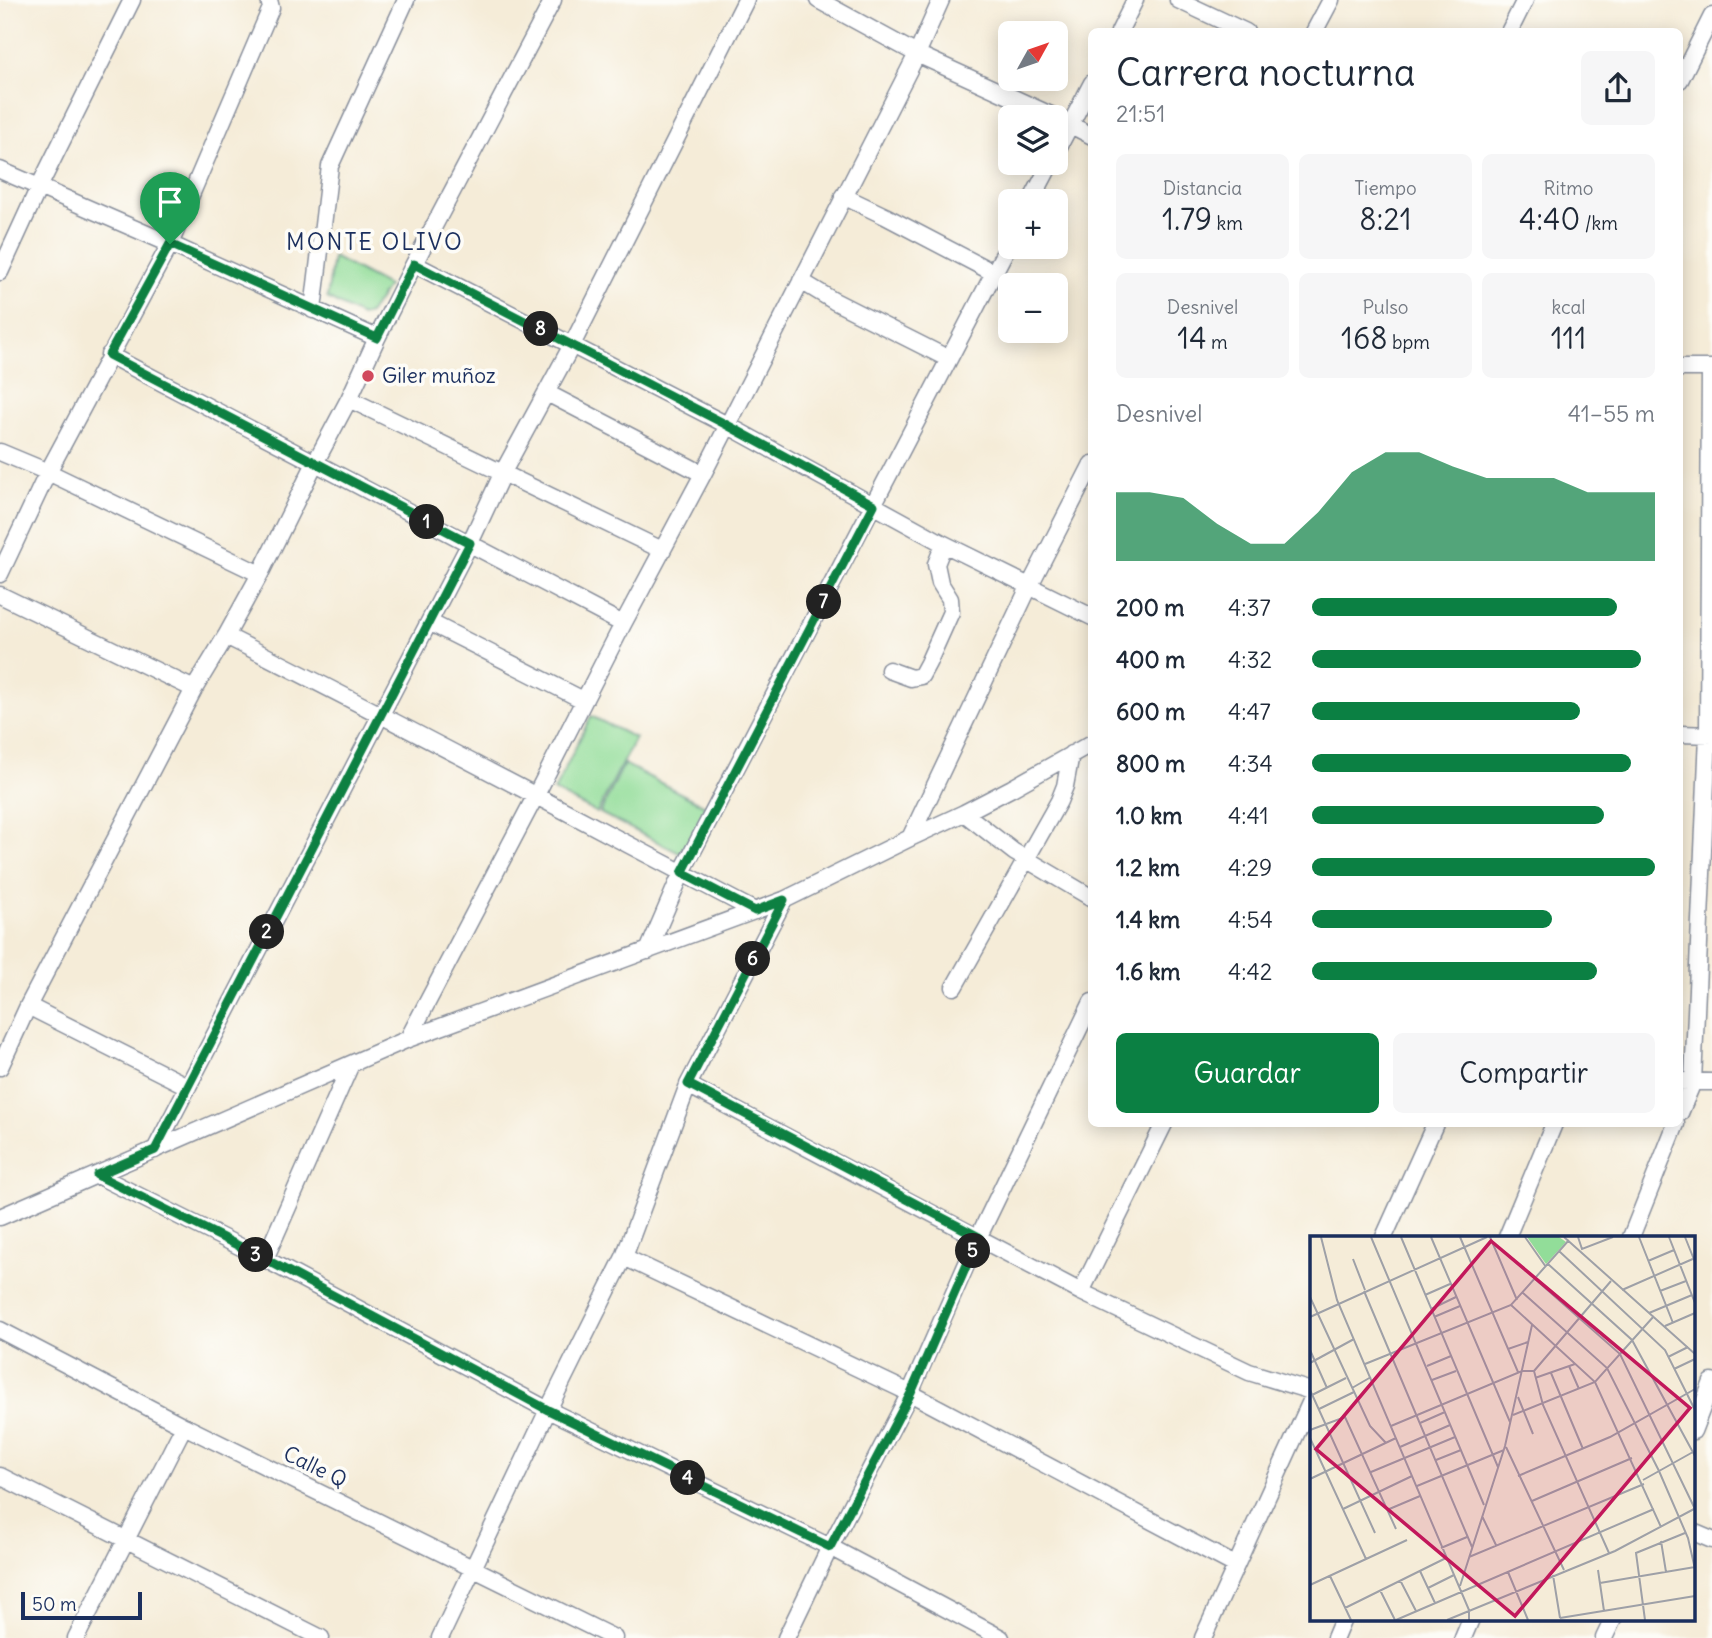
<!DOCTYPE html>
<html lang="es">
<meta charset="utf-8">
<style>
:root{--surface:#fff;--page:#f6f6f7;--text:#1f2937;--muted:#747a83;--accent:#0b8043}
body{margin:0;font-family:Delius,sans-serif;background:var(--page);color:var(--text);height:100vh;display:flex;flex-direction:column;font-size:26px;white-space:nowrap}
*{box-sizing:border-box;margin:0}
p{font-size:23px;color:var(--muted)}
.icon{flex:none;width:38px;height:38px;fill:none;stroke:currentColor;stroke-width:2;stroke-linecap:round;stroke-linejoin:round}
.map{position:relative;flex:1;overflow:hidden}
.details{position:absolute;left:1088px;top:28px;width:595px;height:1099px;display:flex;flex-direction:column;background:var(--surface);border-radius:10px;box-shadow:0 4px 18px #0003}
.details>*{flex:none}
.needle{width:46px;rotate:50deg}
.fabs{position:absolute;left:998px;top:21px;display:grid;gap:14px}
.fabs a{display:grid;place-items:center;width:70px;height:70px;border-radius:10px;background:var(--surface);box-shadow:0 4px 18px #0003;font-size:35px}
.scale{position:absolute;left:21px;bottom:18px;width:121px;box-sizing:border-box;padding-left:7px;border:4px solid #1b2f5e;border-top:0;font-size:19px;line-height:24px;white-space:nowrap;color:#1b2f5e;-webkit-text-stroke:5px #fdfcf7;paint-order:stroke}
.pin{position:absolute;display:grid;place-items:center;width:60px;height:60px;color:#fff;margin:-72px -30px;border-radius:50% 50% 50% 0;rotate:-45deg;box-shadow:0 0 7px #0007}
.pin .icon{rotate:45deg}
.km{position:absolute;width:35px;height:35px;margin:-18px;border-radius:50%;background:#222;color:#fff;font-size:19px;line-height:35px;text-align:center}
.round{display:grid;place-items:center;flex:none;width:74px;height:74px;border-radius:10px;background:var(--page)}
.headline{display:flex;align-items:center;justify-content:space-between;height:119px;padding:0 28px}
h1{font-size:38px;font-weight:600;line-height:52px}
.figures{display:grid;grid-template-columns:repeat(3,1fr);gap:10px;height:119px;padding:7px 28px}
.figures div{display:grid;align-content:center;border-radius:10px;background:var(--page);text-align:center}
.figures b{font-size:30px;font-weight:600}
.figures small{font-size:19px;font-weight:400}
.figures p{font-size:19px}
.chart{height:196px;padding:14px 28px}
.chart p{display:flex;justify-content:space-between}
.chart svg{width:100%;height:126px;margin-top:7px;fill:var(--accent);opacity:.7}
.primary-button{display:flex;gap:14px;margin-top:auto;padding:14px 28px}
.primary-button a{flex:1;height:80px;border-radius:10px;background:var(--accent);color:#fff;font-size:28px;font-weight:600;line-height:80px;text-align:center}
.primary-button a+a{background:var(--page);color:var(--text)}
ul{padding:0 28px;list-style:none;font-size:23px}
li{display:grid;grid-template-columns:112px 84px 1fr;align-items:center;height:52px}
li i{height:18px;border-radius:9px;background:var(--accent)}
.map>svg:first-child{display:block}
.green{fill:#92dd99;stroke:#56867c;stroke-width:2}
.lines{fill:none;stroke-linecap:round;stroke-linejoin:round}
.minor-casing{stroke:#888e9b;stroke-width:19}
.minor{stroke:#fff;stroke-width:16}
.route-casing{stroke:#fff;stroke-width:14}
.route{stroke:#0b8043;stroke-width:9}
.poi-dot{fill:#d1495b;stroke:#fdfcf7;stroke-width:2.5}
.labels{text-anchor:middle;stroke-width:7;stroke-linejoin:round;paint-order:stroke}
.poi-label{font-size:21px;fill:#1b2f5e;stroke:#fdfcf7;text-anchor:start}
.street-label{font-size:21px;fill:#1b2f5e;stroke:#fdfcf7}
.neighbourhood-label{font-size:23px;letter-spacing:2px;fill:#1b2f5e;stroke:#fdfcf7}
.inset-road{fill:none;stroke:#9ea0a7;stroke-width:2}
.view{fill:#c2185b;fill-opacity:0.15;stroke:#c2185b;stroke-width:3.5}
.inset-edge{fill:none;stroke:#1b2f5e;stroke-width:3.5}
</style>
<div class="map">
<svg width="1712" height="1638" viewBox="0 0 1712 1638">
<rect width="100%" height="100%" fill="#fdfcf7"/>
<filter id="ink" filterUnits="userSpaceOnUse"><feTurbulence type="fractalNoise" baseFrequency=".0143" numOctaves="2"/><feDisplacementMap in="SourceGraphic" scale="14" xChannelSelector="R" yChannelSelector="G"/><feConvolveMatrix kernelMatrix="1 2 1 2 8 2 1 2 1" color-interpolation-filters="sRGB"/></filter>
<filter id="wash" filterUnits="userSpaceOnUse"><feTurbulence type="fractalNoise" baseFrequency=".00686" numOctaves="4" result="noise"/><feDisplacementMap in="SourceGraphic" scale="28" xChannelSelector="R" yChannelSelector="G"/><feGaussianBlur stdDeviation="1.57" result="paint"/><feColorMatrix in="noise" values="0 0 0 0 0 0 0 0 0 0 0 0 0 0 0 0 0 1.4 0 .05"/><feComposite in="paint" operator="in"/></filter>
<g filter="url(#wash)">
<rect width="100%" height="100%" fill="#f5ecd8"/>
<!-- green -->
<path class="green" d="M333 257 388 286 369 314 361 316 327 298Z
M591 716 635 738 597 813 554 791Z
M624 764 709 808 685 856 600 813Z"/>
</g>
<g filter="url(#ink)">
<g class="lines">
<defs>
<path id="minor" d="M818 0 917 54 1055 117
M1178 0 1246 32
M1119 32 1135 0
M1314 32 1331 0
M1509 32 1525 0
M1680 80 1712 16
M1063 121 1092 136
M1055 154 1092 83
M0 170 170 244 377 338
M843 196 885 216 994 273
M1031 201 1051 163
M414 264 727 425 944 544 1092 617
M0 272 39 187 132 0
M801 281 834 301 949 359
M313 310 330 166 406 0
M109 355 623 624
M1680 368H1712
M547 393 703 474
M349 399 662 550
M0 452 48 472 260 574
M0 574 48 472 170 244 271 8 269 0
M0 595 194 689
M429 622 583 700
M226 636C404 725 579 819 755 911
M889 670 911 678 921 676 928 663 951 612 950 599 940 583 936 564 944 544
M1680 734 1712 735
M964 813 1014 852 1092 898
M910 838 1029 587 1092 464
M648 951 682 872 1010 242
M954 987 1059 801 1065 786 1071 754
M28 1006 187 1086
M408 1039 535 797 623 624 703 474 917 54 941 0
M0 1067 28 1006 194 689 226 636 260 574 315 463 349 399 377 338 414 264 553 0
M1680 1081 1712 1082
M688 1085 1081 1292 1249 1372 1311 1391
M1680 1113 1693 1082 1708 735 1710 368
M155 1150 429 622 470 543 502 474 572 345 746 0
M97 1175 265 1259 548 1410 830 1547 1001 1638
M0 1217 408 1039 784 900 910 838 964 813 1012 788 1092 743
M1384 1237 1435 1124
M1507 1237 1554 1124
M1631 1237 1676 1124
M624 1257 910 1393 1235 1565
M265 1259 351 1064
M1081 1292 1164 1124
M0 1330 184 1426 614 1638
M1693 1431 1712 1382
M0 1476 321 1638
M1693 1532 1712 1540
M76 1638 184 1426
M440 1638 548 1410 624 1257 688 1085 784 900
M786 1638 830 1547 910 1393 979 1236 1092 1002
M1203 1638 1311 1401
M1335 1638 1343 1619
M1463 1638 1471 1619
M1604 1638 1613 1619"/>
</defs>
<!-- minor casing -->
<use href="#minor" class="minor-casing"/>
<!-- minor -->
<use href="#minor" class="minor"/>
</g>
</g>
<g class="lines" filter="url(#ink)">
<defs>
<path id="route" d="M170 244 377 338 414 264 727 425 874 505 682 873 755 911 784 900 688 1084 979 1237 911 1393 830 1547 548 1410 265 1259 97 1175 155 1150 470 543 109 355Z"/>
</defs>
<!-- route casing -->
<use href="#route" class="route-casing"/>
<!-- route -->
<use href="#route" class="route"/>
</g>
<!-- markers -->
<circle class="poi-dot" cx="368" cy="376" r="7"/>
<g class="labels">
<!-- poi labels -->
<g class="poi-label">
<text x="382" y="383">Giler muñoz</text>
</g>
<!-- street labels -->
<g class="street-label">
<text transform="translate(315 1467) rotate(26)" y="7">Calle Q</text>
</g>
<!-- neighbourhood labels -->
<g class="neighbourhood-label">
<text x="375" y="250">MONTE OLIVO</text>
</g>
</g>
<!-- overview -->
<g transform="translate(1310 1236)">
<rect width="385" height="385" fill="#f5ecd8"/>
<path d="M217 1H249L256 6 236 28Z" fill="#92dd99"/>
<path class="inset-road" d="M11 1 27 64 159 374V384M61 1 174 269M91 1 188 231M121 1 200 186M150 1 208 136M180 1 207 64M215 1 236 31M254 1 385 118M268 1 272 13 303 1M329 1 363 87M359 1 385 67M375 1 385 26M249 15 355 114 385 174M43 23 55 54M338 25 364 14M238 28 322 104 385 220M225 43 310 118 385 273M312 54 385 22M54 55 162 311M350 55 376 45M213 57 297 132 349 235 378 302 385 333M115 59 140 48M0 61 60 190 76 207M201 69 285 146 351 291M121 73 146 61M339 77 382 59M0 81 177 1M124 81 150 70M355 90 385 77M198 113 218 106M0 114 17 152M358 121 378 111M0 127 44 103M55 128 201 69 259 4M117 130 141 120M259 130 269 153M364 133 385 123M224 135 301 45M241 137 273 213M225 142 265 128M122 144 146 135M42 152 61 141M0 154 65 297M2 159 36 142M208 161 223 198M9 173 44 156M203 179 285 146 344 80M110 187 135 176M81 190 212 135H224L233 169 299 317M0 194 35 181 86 293M0 202 56 323M90 211 140 189M196 211 254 334M126 224 151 214M61 236 145 201M208 240 300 201 385 153M0 243 86 202M333 244 383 216M107 250 194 214M222 265 322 222M33 273 102 240M77 274 110 260M172 280 186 309M351 305 356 336M131 312 157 301M159 321 334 248M288 334 294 375M110 335 125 367M198 336 218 384M243 339 250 382M20 340 41 384M90 344 106 375M290 347 385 331M0 349 97 304M150 350 195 210 222 89M118 352 144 339M70 354 85 384M35 372 136 322M250 382 385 360M86 384 344 273M137 384 305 315 384 273M335 384 326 317 375 297"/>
<path class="view" d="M181 5 380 172 205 380 6 213Z"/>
<rect width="385" height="385" class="inset-edge"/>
</g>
</svg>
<div class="fabs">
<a><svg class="needle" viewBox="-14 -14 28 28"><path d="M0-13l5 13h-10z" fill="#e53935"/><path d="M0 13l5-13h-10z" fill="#747a83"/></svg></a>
<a><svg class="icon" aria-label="layers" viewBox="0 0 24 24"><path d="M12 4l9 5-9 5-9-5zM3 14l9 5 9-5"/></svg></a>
<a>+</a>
<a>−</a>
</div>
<div class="scale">50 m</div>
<div class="pin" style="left:170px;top:244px;background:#1e9e55"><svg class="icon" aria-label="arrive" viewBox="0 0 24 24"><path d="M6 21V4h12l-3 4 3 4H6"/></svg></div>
<b class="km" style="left:427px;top:522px">1</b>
<b class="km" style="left:267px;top:932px">2</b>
<b class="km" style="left:256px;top:1255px">3</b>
<b class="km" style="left:688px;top:1478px">4</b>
<b class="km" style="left:973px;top:1251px">5</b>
<b class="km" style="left:753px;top:959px">6</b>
<b class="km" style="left:824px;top:602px">7</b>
<b class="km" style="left:541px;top:329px">8</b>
<section class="details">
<div class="headline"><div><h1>Carrera nocturna</h1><p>21:51</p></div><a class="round"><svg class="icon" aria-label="share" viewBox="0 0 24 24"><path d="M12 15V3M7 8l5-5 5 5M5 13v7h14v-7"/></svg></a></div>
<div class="figures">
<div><p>Distancia</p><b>1.79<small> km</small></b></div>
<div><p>Tiempo</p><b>8:21</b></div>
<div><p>Ritmo</p><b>4:40<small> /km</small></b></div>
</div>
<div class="figures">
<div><p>Desnivel</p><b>14<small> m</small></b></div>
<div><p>Pulso</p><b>168<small> bpm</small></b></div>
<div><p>kcal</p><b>111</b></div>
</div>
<div class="chart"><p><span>Desnivel</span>41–55 m</p>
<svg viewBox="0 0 160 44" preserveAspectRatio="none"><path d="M0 44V20L10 20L20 22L30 31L40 38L50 38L60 27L70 13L80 6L90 6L100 11L110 15L120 15L130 15L140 20L150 20L160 20V44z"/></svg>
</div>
<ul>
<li><b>200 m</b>4:37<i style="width:89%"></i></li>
<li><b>400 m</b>4:32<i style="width:96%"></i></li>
<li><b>600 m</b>4:47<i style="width:78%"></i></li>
<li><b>800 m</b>4:34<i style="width:93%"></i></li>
<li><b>1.0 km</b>4:41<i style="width:85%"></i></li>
<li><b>1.2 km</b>4:29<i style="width:100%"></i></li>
<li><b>1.4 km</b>4:54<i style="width:70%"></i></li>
<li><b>1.6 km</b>4:42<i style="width:83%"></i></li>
</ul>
<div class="primary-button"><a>Guardar</a><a>Compartir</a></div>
</section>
</div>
